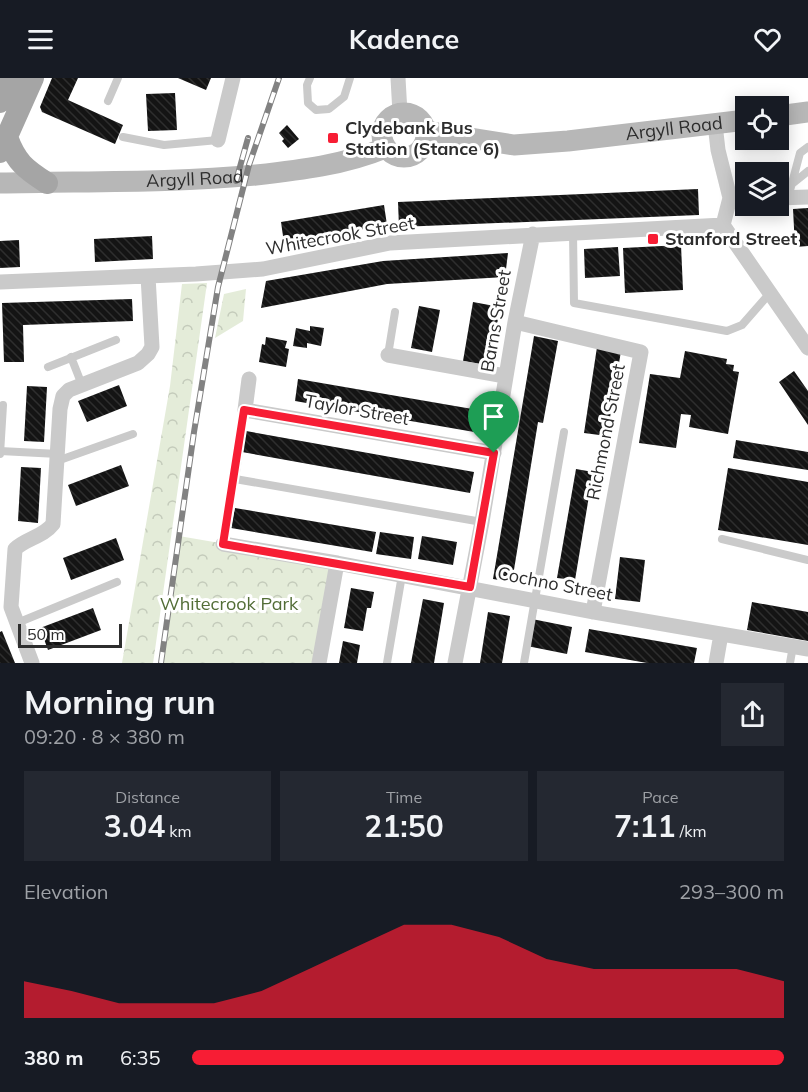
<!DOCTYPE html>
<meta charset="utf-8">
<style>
:root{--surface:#171b24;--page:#242831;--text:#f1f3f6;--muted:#9ea1a6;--accent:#f71d34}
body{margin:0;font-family:Mulish,sans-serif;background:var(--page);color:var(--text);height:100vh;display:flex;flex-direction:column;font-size:22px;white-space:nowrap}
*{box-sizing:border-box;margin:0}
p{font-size:20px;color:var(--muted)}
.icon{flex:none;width:33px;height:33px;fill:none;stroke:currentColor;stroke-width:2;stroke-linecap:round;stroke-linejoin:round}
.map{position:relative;height:585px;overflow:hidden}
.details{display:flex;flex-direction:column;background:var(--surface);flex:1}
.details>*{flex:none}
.fabs{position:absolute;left:735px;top:18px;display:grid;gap:12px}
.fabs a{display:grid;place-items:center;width:54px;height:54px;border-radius:0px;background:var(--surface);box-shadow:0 3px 15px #0003;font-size:30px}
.scale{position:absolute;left:18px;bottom:15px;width:104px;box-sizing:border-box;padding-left:6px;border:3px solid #2d2d2d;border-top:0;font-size:16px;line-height:21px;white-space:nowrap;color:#2d2d2d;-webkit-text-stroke:4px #fff;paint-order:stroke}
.pin{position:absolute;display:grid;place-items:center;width:51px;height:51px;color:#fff;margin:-62px -26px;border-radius:50% 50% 50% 0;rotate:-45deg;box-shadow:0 0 6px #0007}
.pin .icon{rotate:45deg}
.round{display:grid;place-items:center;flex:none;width:63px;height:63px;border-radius:0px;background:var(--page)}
.summary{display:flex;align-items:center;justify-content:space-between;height:102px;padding:0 24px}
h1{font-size:33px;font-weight:700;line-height:45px}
.figures{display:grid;grid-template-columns:repeat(3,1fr);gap:9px;height:102px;padding:6px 24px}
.figures div{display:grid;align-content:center;border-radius:0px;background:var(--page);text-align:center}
.figures b{font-size:30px;font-weight:700}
.figures small{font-size:16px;font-weight:400}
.figures p{font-size:16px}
.chart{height:168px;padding:12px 24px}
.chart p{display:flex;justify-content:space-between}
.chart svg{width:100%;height:108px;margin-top:6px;fill:var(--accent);opacity:.7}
ul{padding:0 24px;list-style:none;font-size:20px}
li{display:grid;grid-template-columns:96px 72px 1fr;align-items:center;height:45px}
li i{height:15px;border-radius:8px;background:var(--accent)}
header{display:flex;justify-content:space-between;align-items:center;height:78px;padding:0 24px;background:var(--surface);font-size:27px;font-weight:700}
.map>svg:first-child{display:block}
.forest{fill:url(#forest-crowns)}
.building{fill:url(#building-back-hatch)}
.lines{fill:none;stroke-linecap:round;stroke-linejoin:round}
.lane{stroke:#cacaca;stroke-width:8}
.street{stroke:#cacaca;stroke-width:15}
.secondary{stroke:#b7b7b7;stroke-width:21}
.primary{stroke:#a5a5a5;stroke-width:22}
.rail-casing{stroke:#828282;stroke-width:6}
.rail{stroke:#fff;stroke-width:4;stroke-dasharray:11;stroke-linecap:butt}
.route-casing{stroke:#fff;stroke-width:12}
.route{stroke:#f71d34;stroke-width:8}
.poi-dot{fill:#f71d34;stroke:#fff;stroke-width:2}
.labels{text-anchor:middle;stroke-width:6;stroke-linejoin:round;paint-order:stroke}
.poi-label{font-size:18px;font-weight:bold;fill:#2d2d2d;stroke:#fff;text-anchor:start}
.street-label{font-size:18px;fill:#2d2d2d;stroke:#fff}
.park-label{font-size:18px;fill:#526d36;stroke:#fff}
</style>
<header><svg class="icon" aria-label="menu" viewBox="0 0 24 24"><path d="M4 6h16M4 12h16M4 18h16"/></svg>Kadence<svg class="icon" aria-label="heart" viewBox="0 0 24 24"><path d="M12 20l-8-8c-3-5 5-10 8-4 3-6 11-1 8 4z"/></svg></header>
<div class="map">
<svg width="808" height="585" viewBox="0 0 808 585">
<defs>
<pattern id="forest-crowns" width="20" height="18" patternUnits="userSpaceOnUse" patternTransform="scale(1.5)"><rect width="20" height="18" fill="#e4ecd9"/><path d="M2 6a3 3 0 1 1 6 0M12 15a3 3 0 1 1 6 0" fill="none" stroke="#c4cbbb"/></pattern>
<pattern id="building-back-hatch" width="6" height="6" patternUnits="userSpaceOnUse" patternTransform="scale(1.5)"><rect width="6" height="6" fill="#141414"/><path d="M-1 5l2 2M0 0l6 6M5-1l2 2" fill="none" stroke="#2e2e2e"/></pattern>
</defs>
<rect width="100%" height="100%" fill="#fff"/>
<!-- forest -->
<path class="forest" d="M207 205 154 579 153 585H122L170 308 182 206Z
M246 211 243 243 215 260 224 216Z
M179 458 337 485 319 585H161Z"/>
<!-- building -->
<path class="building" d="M52 0H78L68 22 123 47 115 66 42 34 40 29Z
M178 0H211L206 12Z
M175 15 177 52 148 53 146 16Z
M287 47 299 61 288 70 282 63 284 61 279 55Z
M698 111 699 137 399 149 398 124Z
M384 127 387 147 284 165 281 144Z
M808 130V168L795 169 793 131Z
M152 158 153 181 95 184 94 161Z
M19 162 20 189 0 190V163Z
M681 167 683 212 625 215 623 170Z
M618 169 620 198 585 200 584 171Z
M508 175 505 199 387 206 261 230 266 203 383 183Z
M132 221 133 243 23 247 24 284H4L2 225Z
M473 224 500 229 490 288 463 283Z
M419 228 440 232 432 274 411 270Z
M310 248 324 250 321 268 307 265V270L293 268 296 250 310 253Z
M534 258 558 263 543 345 538 344 512 504 493 501Z
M266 259 287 263 285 270 289 271 286 289 259 284 262 266 265 267Z
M597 269 621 273 607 358 584 355Z
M685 273 727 281 726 286 734 287 733 293 739 294 728 356 689 349 691 337 681 336 676 370 639 365 650 296 680 300Z
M794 293 808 313V347L779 304Z
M298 301 484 333 480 355 295 323Z
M119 307 127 328 87 344 78 323Z
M27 308 47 309 44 364 24 363Z
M246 353 474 394 470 415 242 374Z
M736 362 808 374V392L733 380Z
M121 387 129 408 76 428 68 407Z
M21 389 41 390 38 445 18 443Z
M728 390 808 404V467L718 452Z
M576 391 593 394 575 502 557 500Z
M235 430 376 454 372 474 231 450Z
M380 454 414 459 411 481 376 476Z
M422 458 457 464 453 487 418 481Z
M116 460 124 482 71 502 63 480Z
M620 479 645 482 640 524 615 521Z
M351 510 374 514 371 530H367L363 553 344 550Z
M423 521 444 525 434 585H411Z
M752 524 808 534V563L747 552Z
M93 530 101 552 48 572 40 550Z
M488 534 510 538 502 585H480Z
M532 541 572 549 567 576 527 568Z
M589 551 697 570 694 585H647L585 574Z
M2 553 15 585H0V554Z
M343 563 360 567 357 585H339Z"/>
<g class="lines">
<!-- lane -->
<path class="lane" d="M310 0 307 7 308 25 316 32 329 31 344 19 350 0
M108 23 118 0
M123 59 164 67 218 62
M792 106 808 93
M788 120 800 75 808 69
M573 154 574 225 727 253 742 247 770 215
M388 277 395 234
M71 279 82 307
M48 289 116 262
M245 332 235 401 482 444
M0 373 58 376
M0 376 3 327
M57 383 133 356
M722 461 808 482
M223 466 235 401
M17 545 117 504
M387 585 402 497
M524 585 564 354
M790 585 793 568"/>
<!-- street -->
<path class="street" d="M398 0 400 35
M715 46 718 72 730 120 723 147 808 270
M218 62 233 0
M730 120H746
M778 120 808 119
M0 204 196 196 263 191 390 165 723 147
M515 244 641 274 593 534
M388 277 505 298
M249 301 245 332 494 375
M223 466 337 485 593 534 808 571
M32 585 11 529 15 471C27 460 43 459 53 446L60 331 63 318 69 312 138 285 148 276 152 269 148 198
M319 585 337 485
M455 585 482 444 515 244 533 156
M716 585 721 556"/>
<!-- secondary -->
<g class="secondary">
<circle cx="404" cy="57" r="22"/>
<path d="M778 38 808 34"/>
<path id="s1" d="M426 53 514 67 568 63 746 42"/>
<path id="s2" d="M0 105C86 103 171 105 256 97 300 92 344 87 385 70"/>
</g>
<!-- primary -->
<path class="primary" d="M0 24 11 0
M7 59C16 84 25 91 47 105
M0 74 33 0"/>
<defs>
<path id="rail" d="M236 103 248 60
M161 585 194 354 218 209 249 87 279 0"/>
</defs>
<!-- rail casing -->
<use href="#rail" class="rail-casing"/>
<!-- rail -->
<use href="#rail" class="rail"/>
</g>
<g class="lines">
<defs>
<path id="route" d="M244 332 494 375 470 509 223 466Z"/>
</defs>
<!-- route casing -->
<use href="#route" class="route-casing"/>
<!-- route -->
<use href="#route" class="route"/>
</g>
<!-- markers -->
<g class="poi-dot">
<rect x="327" y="54" width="12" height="12" rx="3"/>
<rect x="647" y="155" width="12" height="12" rx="3"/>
</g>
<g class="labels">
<!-- poi labels -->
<g class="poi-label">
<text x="345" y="56">Clydebank Bus<tspan x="345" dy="21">Station (Stance 6)</tspan></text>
<text x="665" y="167">Stanford Street</text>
</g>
<!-- street labels -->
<g class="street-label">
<text dy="6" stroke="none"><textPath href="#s1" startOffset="250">Argyll Road</textPath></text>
<text dy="6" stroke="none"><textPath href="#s2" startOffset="195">Argyll Road</textPath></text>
<text transform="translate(340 158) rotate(-10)" y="6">Whitecrook Street</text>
<text transform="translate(496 243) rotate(-80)" y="6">Barns Street</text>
<text transform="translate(357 332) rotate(10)" y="6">Taylor Street</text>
<text transform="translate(606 354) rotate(-79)" y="6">Richmond Street</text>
<text transform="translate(555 506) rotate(11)" y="6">Cochno Street</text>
</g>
<!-- park labels -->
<g class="park-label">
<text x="229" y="532">Whitecrook Park</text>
</g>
</g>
</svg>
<div class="fabs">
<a><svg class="icon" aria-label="locate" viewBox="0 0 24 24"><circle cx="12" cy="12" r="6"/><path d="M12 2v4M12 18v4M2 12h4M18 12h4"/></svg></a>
<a><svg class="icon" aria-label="layers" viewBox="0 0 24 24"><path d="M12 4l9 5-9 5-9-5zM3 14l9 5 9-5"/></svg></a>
</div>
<div class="scale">50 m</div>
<div class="pin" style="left:494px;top:375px;background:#1e9e55"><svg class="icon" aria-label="arrive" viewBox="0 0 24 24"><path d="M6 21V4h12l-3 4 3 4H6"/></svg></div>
</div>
<section class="details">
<div class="summary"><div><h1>Morning run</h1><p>09:20 · 8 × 380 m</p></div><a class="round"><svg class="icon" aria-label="share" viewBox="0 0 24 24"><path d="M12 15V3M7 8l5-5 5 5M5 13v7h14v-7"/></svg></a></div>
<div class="figures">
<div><p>Distance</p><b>3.04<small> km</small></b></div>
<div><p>Time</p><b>21:50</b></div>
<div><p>Pace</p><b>7:11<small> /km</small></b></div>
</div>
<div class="chart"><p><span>Elevation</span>293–300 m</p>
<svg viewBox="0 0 160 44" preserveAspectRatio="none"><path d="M0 44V29L10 33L20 38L30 38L40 38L50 33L60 24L70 15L80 6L90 6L100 11L110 20L120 24L130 24L140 24L150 24L160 29V44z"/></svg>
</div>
<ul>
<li><b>380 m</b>6:35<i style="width:100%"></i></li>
</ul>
</section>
